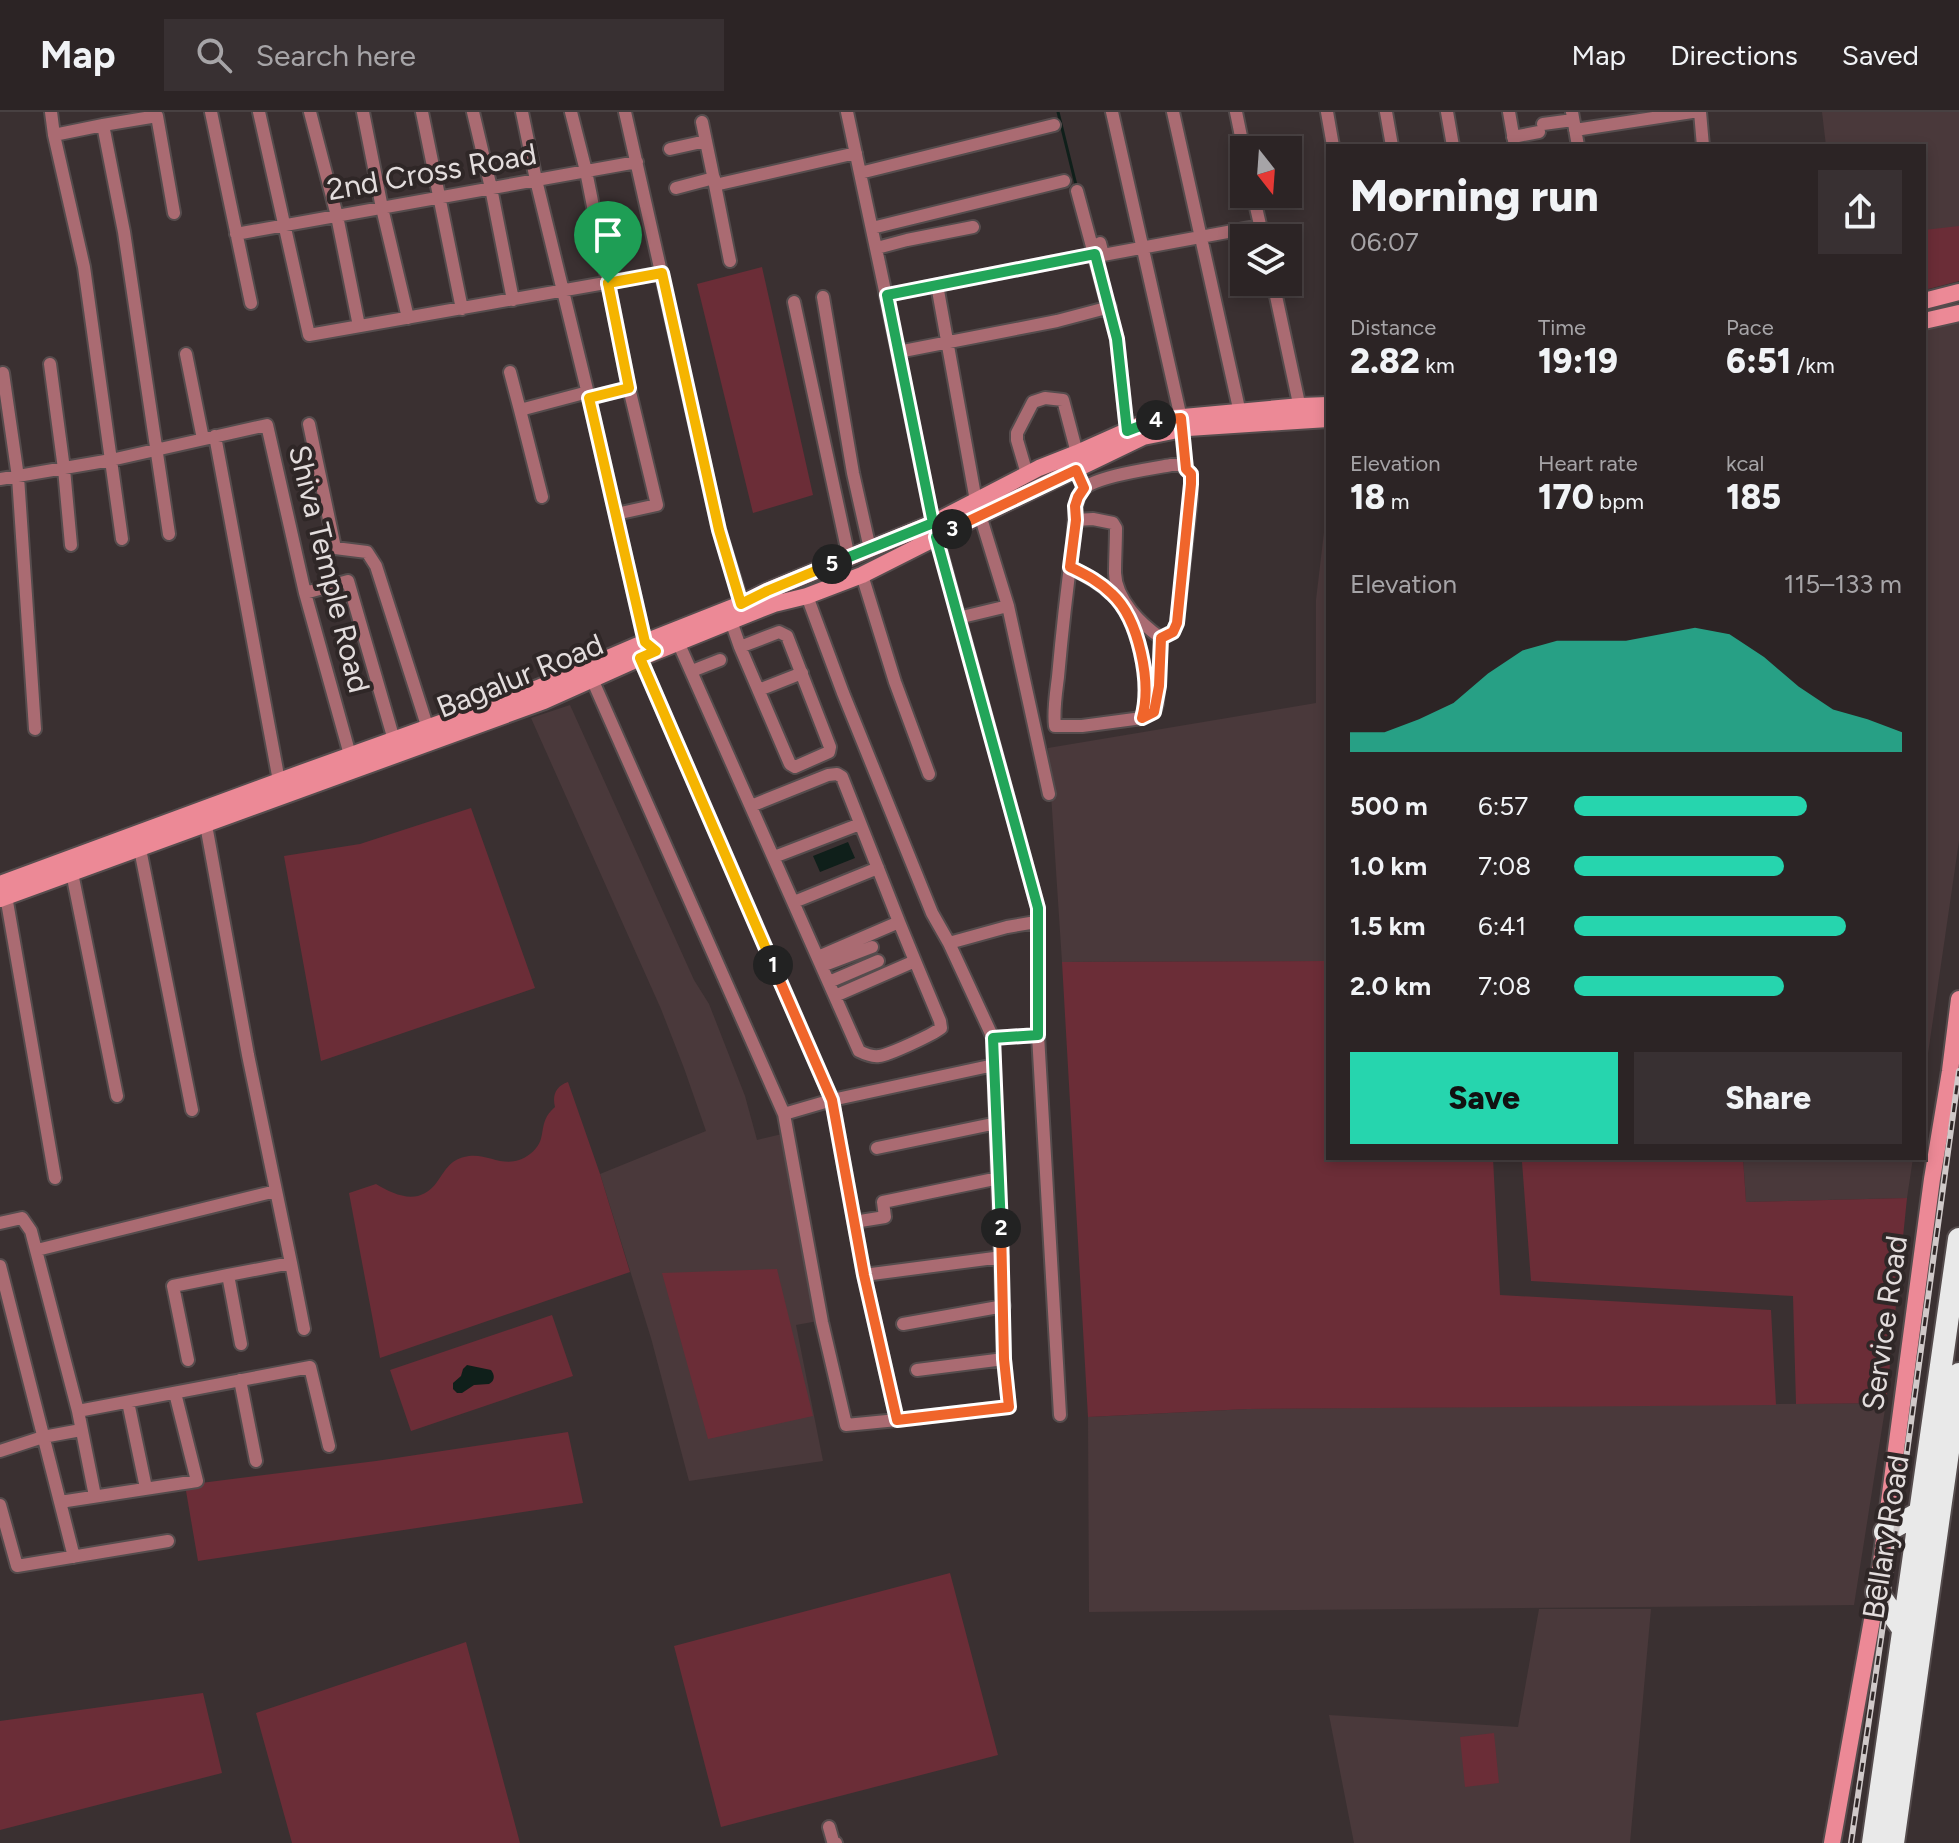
<!DOCTYPE html>
<meta charset="utf-8">
<style>
:root{--surface:#2c2425;--page:#383032;--text:#f1f3f6;--muted:#a6a4a7;--line:#484142;--accent:#26d5ae}
body{margin:0;font-family:Figtree,sans-serif;background:var(--page);color:var(--text);height:100vh;display:flex;flex-direction:column;font-size:30px;white-space:nowrap}
*{box-sizing:border-box;margin:0}
p{font-size:26px;color:var(--muted)}
.icon{flex:none;width:44px;height:44px;fill:none;stroke:currentColor;stroke-width:2;stroke-linecap:round;stroke-linejoin:round}
.map{position:relative;flex:1;overflow:hidden}
.drawer{position:absolute;left:1326px;top:32px;width:600px;height:1016px;display:flex;flex-direction:column;background:var(--surface);border-radius:0px;box-shadow:0 4px 12px #0003,0 0 0 2px var(--line)}
.drawer>*{flex:none}
.needle{width:52px;rotate:163deg}
.controls{position:absolute;left:1230px;top:24px;display:grid;gap:16px}
.controls a{display:grid;place-items:center;width:72px;height:72px;border-radius:0px;background:var(--surface);box-shadow:0 4px 12px #0003,0 0 0 2px var(--line);font-size:40px}
.pin{position:absolute;display:grid;place-items:center;width:68px;height:68px;color:#fff;margin:-82px -34px;border-radius:50% 50% 50% 0;rotate:-45deg;box-shadow:0 0 8px #0007}
.pin .icon{rotate:45deg}
.km{position:absolute;width:40px;height:40px;margin:-20px;border-radius:50%;background:#222;color:#fff;font-size:22px;line-height:40px;text-align:center}
.round{display:grid;place-items:center;flex:none;width:84px;height:84px;border-radius:0px;background:var(--page)}
.overview{display:flex;align-items:center;justify-content:space-between;height:136px;padding:0 24px}
h1{font-size:44px;font-weight:800;line-height:60px}
.stats{display:grid;grid-template-columns:repeat(3,1fr);gap:12px;height:136px;padding:8px 24px}
.stats div{display:grid;align-content:center}
.stats b{font-size:34px;font-weight:800}
.stats small{font-size:22px;font-weight:400}
.stats p{font-size:22px}
.chart{height:224px;padding:16px 24px}
.chart p{display:flex;justify-content:space-between}
.chart svg{width:100%;height:144px;margin-top:8px;fill:var(--accent);opacity:.7}
.primary-button{display:flex;gap:16px;margin-top:auto;padding:16px 24px}
.primary-button a{flex:1;height:92px;border-radius:0px;background:var(--accent);color:#111;font-size:32px;font-weight:800;line-height:92px;text-align:center}
.primary-button a+a{background:var(--page);color:var(--text)}
ul{padding:0 24px;list-style:none;font-size:26px}
li{display:grid;grid-template-columns:128px 96px 1fr;align-items:center;height:60px}
li i{height:20px;border-radius:10px;background:var(--accent)}
header{display:flex;align-items:center;gap:48px;box-sizing:border-box;height:112px;padding:0 40px;background:var(--surface);border-bottom:2px solid var(--line)}
header strong{font-size:38px}
nav{display:flex;gap:44px;margin-inline-start:auto;font-size:28px}
.search{width:560px;height:72px;background:var(--page);display:flex;align-items:center;gap:20px;box-sizing:border-box;padding:0 28px;border-radius:0px;color:var(--muted);font-size:30px}
.map>svg:first-child{display:block}
.built{fill:#4a393b}
.green{fill:#6b2d37}
.water{fill:#0f1f1a}
.lines{fill:none;stroke-linecap:round;stroke-linejoin:round}
.stream{stroke:#0f1f1a;stroke-width:3}
.street-casing{stroke:#554c4d;stroke-width:16}
.secondary-casing{stroke:#554c4d;stroke-width:20}
.highway-casing{stroke:#554c4d;stroke-width:26}
.street{stroke:#aa6b72;stroke-width:12}
.secondary{stroke:#ec8996;stroke-width:16}
.highway{stroke:#e9e9e9;stroke-width:22}
.rail-casing{stroke:#d0c9c9;stroke-width:6}
.rail{stroke:#2f2727;stroke-width:3;stroke-dasharray:9;stroke-linecap:butt}
.split-1-casing{stroke:#fff;stroke-width:16}
.split-2-casing{stroke:#fff;stroke-width:16}
.split-3-casing{stroke:#fff;stroke-width:16}
.split-4-casing{stroke:#fff;stroke-width:16}
.split-5-casing{stroke:#fff;stroke-width:16}
.split-6-casing{stroke:#fff;stroke-width:16}
.split-1{stroke:#f5b400;stroke-width:10}
.split-2{stroke:#f0652b;stroke-width:10}
.split-3{stroke:#22a559;stroke-width:10}
.split-4{stroke:#f0652b;stroke-width:10}
.split-5{stroke:#22a559;stroke-width:10}
.split-6{stroke:#f5b400;stroke-width:10}
.labels{text-anchor:middle;stroke-width:8;stroke-linejoin:round;paint-order:stroke}
.street-label{font-size:30px;fill:#e3dddd;stroke:#2f2727}
</style>
<header>
<strong>Map</strong>
<div class="search"><svg class="icon" aria-label="search" viewBox="0 0 24 24"><circle cx="10" cy="10" r="6"/><path d="M15 15l6 6"/></svg>Search here</div>
<nav><a>Map</a><a>Directions</a><a>Saved</a></nav>
</header>
<div class="map">
<svg width="1959" height="1731" viewBox="0 0 1959 1731">
<rect width="100%" height="100%" fill="#3a3031"/>
<!-- built -->
<path class="built" d="M1822 0H1959V169L1924 178V34H1826Z
M1959 210V729L1924 969V219Z
M1328 386V849L1062 850 1048 636 1316 591V488Z
M570 593 694 868 709 892 745 984 757 1028 782 1022 818 1209 796 1213 823 1349 689 1369 651 1226 600 1062 706 1019 684 956 661 897 531 606Z
M1743 1046H1913L1907 1086 1746 1090Z
M1886 1291 1854 1493 1089 1500 1088 1305 1247 1297Z
M1539 1497H1651L1630 1731H1354L1329 1603 1518 1615Z"/>
<!-- green -->
<path class="green" d="M1959 114V169L1924 178V118Z
M762 155 813 383 753 401 697 172Z
M471 696 535 876 321 949 284 744 360 732Z
M1328 849V1046H1493L1500 1183 1771 1198 1776 1293 1247 1297 1088 1305 1062 850Z
M568 970 600 1062 630 1160 380 1246 349 1081 376 1072C396 1084 420 1094 437 1070 445 1059 449 1049 464 1045 488 1038 505 1061 530 1042 550 1027 535 1012 555 995 552 983 556 974 568 970Z
M1628 1046H1743L1746 1090 1907 1086 1886 1291 1796 1292 1793 1184 1531 1169 1522 1050Z
M777 1157 813 1304 708 1327 662 1161Z
M552 1203 573 1264 411 1319 390 1258Z
M568 1320 583 1391 198 1449 185 1373 376 1349Z
M950 1461 998 1643 721 1715 674 1534Z
M466 1530 520 1731H292L256 1601Z
M203 1581 222 1661 0 1718V1609Z
M1494 1621 1499 1671 1465 1675 1460 1625Z"/>
<!-- water -->
<path class="water" d="M848 730 855 746 820 760 813 744Z
M467 1253 491 1258C495 1263 495 1269 489 1272L474 1273 462 1281H457L453 1277V1271L461 1264 463 1257Z"/>
<g class="lines">
<!-- stream -->
<path class="stream" d="M1058 0 1076 73"/>
<defs>
<path id="street" d="M51 0 54 23
M211 0 251 191
M259 0 309 223 662 161
M310 0 337 104 359 214
M363 0 382 96 408 206
M422 0 462 197
M473 0 491 76 513 188
M522 0 536 68 589 286 645 530 652 536
M571 0 586 59 629 276 589 286
M625 0 719 418 745 500
M847 0 898 240 1057 209 1110 195
M1112 0 1181 306 1186 357
M1173 0 1240 301
M1236 0 1244 39
M1327 0 1333 34
M1386 0 1392 34
M1447 0 1453 34
M1509 0 1515 34
M1572 0 1578 34
M1700 0 1703 34
M702 10 715 73
M1543 12 1573 8
M103 13 157 4 174 101
M1575 18 1692 0
M1513 25 1539 20
M670 37 706 29
M860 61 1054 13
M676 76 714 66
M1077 79 1117 227 1127 319
M1253 82 1263 126
M872 116 1064 69
M236 122 637 50
M1100 131 1103 143 1260 114
M877 136 907 128 973 115
M730 149 715 73 856 41
M1273 170 1301 301
M937 173 976 389
M887 183 1095 142
M823 185 853 361 870 437
M794 190 849 446
M898 240 933 411 1038 796V923L1060 1303
M186 242 203 327
M50 252 64 357 71 433
M510 260 520 298
M3 261 18 365 35 617
M309 312 335 436 367 440 376 454 430 623
M215 324 279 669
M1027 362 1017 328V321L1033 290 1045 286 1063 288 1077 341
M0 367 111 348 267 313 305 481 350 643
M542 385 520 298 588 280
M616 402 657 393 629 276
M980 403 1008 494 1049 682
M122 427 84 155 54 23 103 13 124 120 169 422
M1070 455C1086 463 1099 470 1112 482 1139 507 1152 571 1142 606L1082 614H1055C1053 599 1056 581 1058 565 1062 520 1067 476 1073 431 1075 417 1073 387 1083 377 1097 364 1150 357 1171 353H1181L1191 362V387L1177 511 1173 520 1161 526C1141 512 1116 488 1115 461 1115 446 1116 431 1116 416L1113 411 1093 407 1076 408
M862 463 895 570 929 662
M305 481 348 469 394 628
M807 484 843 581 932 801 949 831 993 926 1038 923
M958 506 1008 494
M731 509 740 535 779 520 787 524 830 635 829 640 795 655 790 652 740 535
M678 530 859 939C865 942 872 945 879 944 889 943 932 923 941 916L940 909 915 849 835 884
M640 546 832 988 784 1002 822 1210 846 1313 897 1308 864 1163 832 988 994 953
M692 559 720 548
M592 567 784 1002
M759 578 802 561
M1142 606 1154 600 1157 592 1161 526
M751 694 828 663 837 662 842 665 899 810 818 845
M206 713 248 943 291 1151
M140 737 192 998
M774 745 860 712
M71 756 117 984
M6 784 55 1066
M794 790 878 756
M899 810 915 849
M949 831 1007 815 1036 810
M822 854 872 835
M829 870 878 849
M877 1036 997 1011
M854 1110 885 1105 883 1090 999 1066
M0 1111 22 1106 31 1119 78 1299
M37 1138 276 1079
M0 1154 60 1390
M864 1163 1002 1145
M903 1212 1004 1194
M241 1232 228 1163 291 1151 304 1217
M188 1248 173 1174 228 1163
M917 1258 1004 1247
M240 1268 256 1349
M128 1290 146 1376
M897 1308 1009 1295 1004 1247 993 926
M0 1339 43 1325 81 1318
M95 1384 78 1299 310 1255 329 1334
M0 1393 17 1454 168 1429
M74 1445 60 1390 197 1369 175 1281
M829 1715 833 1729 836 1731"/>
<path id="secondary" d="M1924 189 1959 180
M1924 209 1959 201
M0 772 301 661 538 576 645 530 741 492 767 479 933 411 1039 356 1077 341 1151 308 1301 294 1328 293
M0 787 544 589 640 546 746 503 774 492 807 484 862 463 967 410 1143 325 1188 316 1328 307
M1832 1731 1877 1480 1932 1067 1950 959 1959 887"/>
<path id="highway" d="M1885 1420 1921 1400
M1877 1480 1903 1517
M1873 1731 1959 1127
M1893 1731 1959 1262"/>
</defs>
<!-- street casing -->
<use href="#street" class="street-casing"/>
<!-- secondary casing -->
<use href="#secondary" class="secondary-casing"/>
<!-- highway casing -->
<use href="#highway" class="highway-casing"/>
<!-- street -->
<use href="#street" class="street"/>
<!-- secondary -->
<use href="#secondary" class="secondary"/>
<!-- highway -->
<use href="#highway" class="highway"/>
<defs>
<path id="rail" d="M1851 1731 1889 1472 1959 959"/>
</defs>
<!-- rail casing -->
<use href="#rail" class="rail-casing"/>
<!-- rail -->
<use href="#rail" class="rail"/>
</g>
<g class="lines">
<defs>
<path id="split-1" d="M608 171 629 276 589 286 645 530 656 539 640 546 773 853"/>
<path id="split-2" d="M773 853 832 988 864 1163 897 1308 1009 1295 1004 1247 1001 1116"/>
<path id="split-3" d="M952 417 936 425 1038 796V923L993 926 1001 1116"/>
<path id="split-4" d="M952 417 1076 358 1084 376 1078 385 1075 394 1076 408 1070 455C1086 463 1099 469 1112 482 1139 507 1152 571 1142 606L1154 600 1159 574 1161 526 1173 520 1177 511 1191 372V362L1186 357 1181 306 1156 308"/>
<path id="split-5" d="M832 452 933 411 887 183 1095 142 1117 227 1127 319 1156 308"/>
<path id="split-6" d="M608 171 662 161 719 418 741 492 767 479 832 452"/>
</defs>
<!-- split-1 casing -->
<use href="#split-1" class="split-1-casing"/>
<!-- split-2 casing -->
<use href="#split-2" class="split-2-casing"/>
<!-- split-3 casing -->
<use href="#split-3" class="split-3-casing"/>
<!-- split-4 casing -->
<use href="#split-4" class="split-4-casing"/>
<!-- split-5 casing -->
<use href="#split-5" class="split-5-casing"/>
<!-- split-6 casing -->
<use href="#split-6" class="split-6-casing"/>
<!-- split-1 -->
<use href="#split-1" class="split-1"/>
<!-- split-2 -->
<use href="#split-2" class="split-2"/>
<!-- split-3 -->
<use href="#split-3" class="split-3"/>
<!-- split-4 -->
<use href="#split-4" class="split-4"/>
<!-- split-5 -->
<use href="#split-5" class="split-5"/>
<!-- split-6 -->
<use href="#split-6" class="split-6"/>
</g>
<g class="labels">
<!-- street labels -->
<g class="street-label">
<text transform="translate(432 60) rotate(-10)" y="10">2nd Cross Road</text>
<text transform="translate(329 457) rotate(76)" y="10">Shiva Temple Road</text>
<text transform="translate(520 564) rotate(-22)" y="10">Bagalur Road</text>
<text transform="translate(1885 1211) rotate(-82)" y="10">Service Road</text>
<text transform="translate(1886 1425) rotate(-81)" y="10">Bellary Road</text>
</g>
</g>
</svg>
<div class="controls">
<a><svg class="needle" viewBox="-14 -14 28 28"><path d="M0-13l5 13h-10z" fill="#e53935"/><path d="M0 13l5-13h-10z" fill="#a6a4a7"/></svg></a>
<a><svg class="icon" aria-label="layers" viewBox="0 0 24 24"><path d="M12 4l9 5-9 5-9-5zM3 14l9 5 9-5"/></svg></a>
</div>
<div class="pin" style="left:608px;top:171px;background:#1e9e55"><svg class="icon" aria-label="arrive" viewBox="0 0 24 24"><path d="M6 21V4h12l-3 4 3 4H6"/></svg></div>
<b class="km" style="left:773px;top:853px">1</b>
<b class="km" style="left:1001px;top:1116px">2</b>
<b class="km" style="left:952px;top:417px">3</b>
<b class="km" style="left:1156px;top:308px">4</b>
<b class="km" style="left:832px;top:452px">5</b>
<section class="drawer">
<div class="overview"><div><h1>Morning run</h1><p>06:07</p></div><a class="round"><svg class="icon" aria-label="share" viewBox="0 0 24 24"><path d="M12 15V3M7 8l5-5 5 5M5 13v7h14v-7"/></svg></a></div>
<div class="stats">
<div><p>Distance</p><b>2.82<small> km</small></b></div>
<div><p>Time</p><b>19:19</b></div>
<div><p>Pace</p><b>6:51<small> /km</small></b></div>
</div>
<div class="stats">
<div><p>Elevation</p><b>18<small> m</small></b></div>
<div><p>Heart rate</p><b>170<small> bpm</small></b></div>
<div><p>kcal</p><b>185</b></div>
</div>
<div class="chart"><p><span>Elevation</span>115–133 m</p>
<svg viewBox="0 0 160 44" preserveAspectRatio="none"><path d="M0 44V38L10 38L20 34L30 29L40 20L50 13L60 10L70 10L80 10L90 8L100 6L110 8L120 15L130 24L140 31L150 34L160 38V44z"/></svg>
</div>
<ul>
<li><b>500 m</b>6:57<i style="width:71%"></i></li>
<li><b>1.0 km</b>7:08<i style="width:64%"></i></li>
<li><b>1.5 km</b>6:41<i style="width:83%"></i></li>
<li><b>2.0 km</b>7:08<i style="width:64%"></i></li>
</ul>
<div class="primary-button"><a>Save</a><a>Share</a></div>
</section>
</div>
